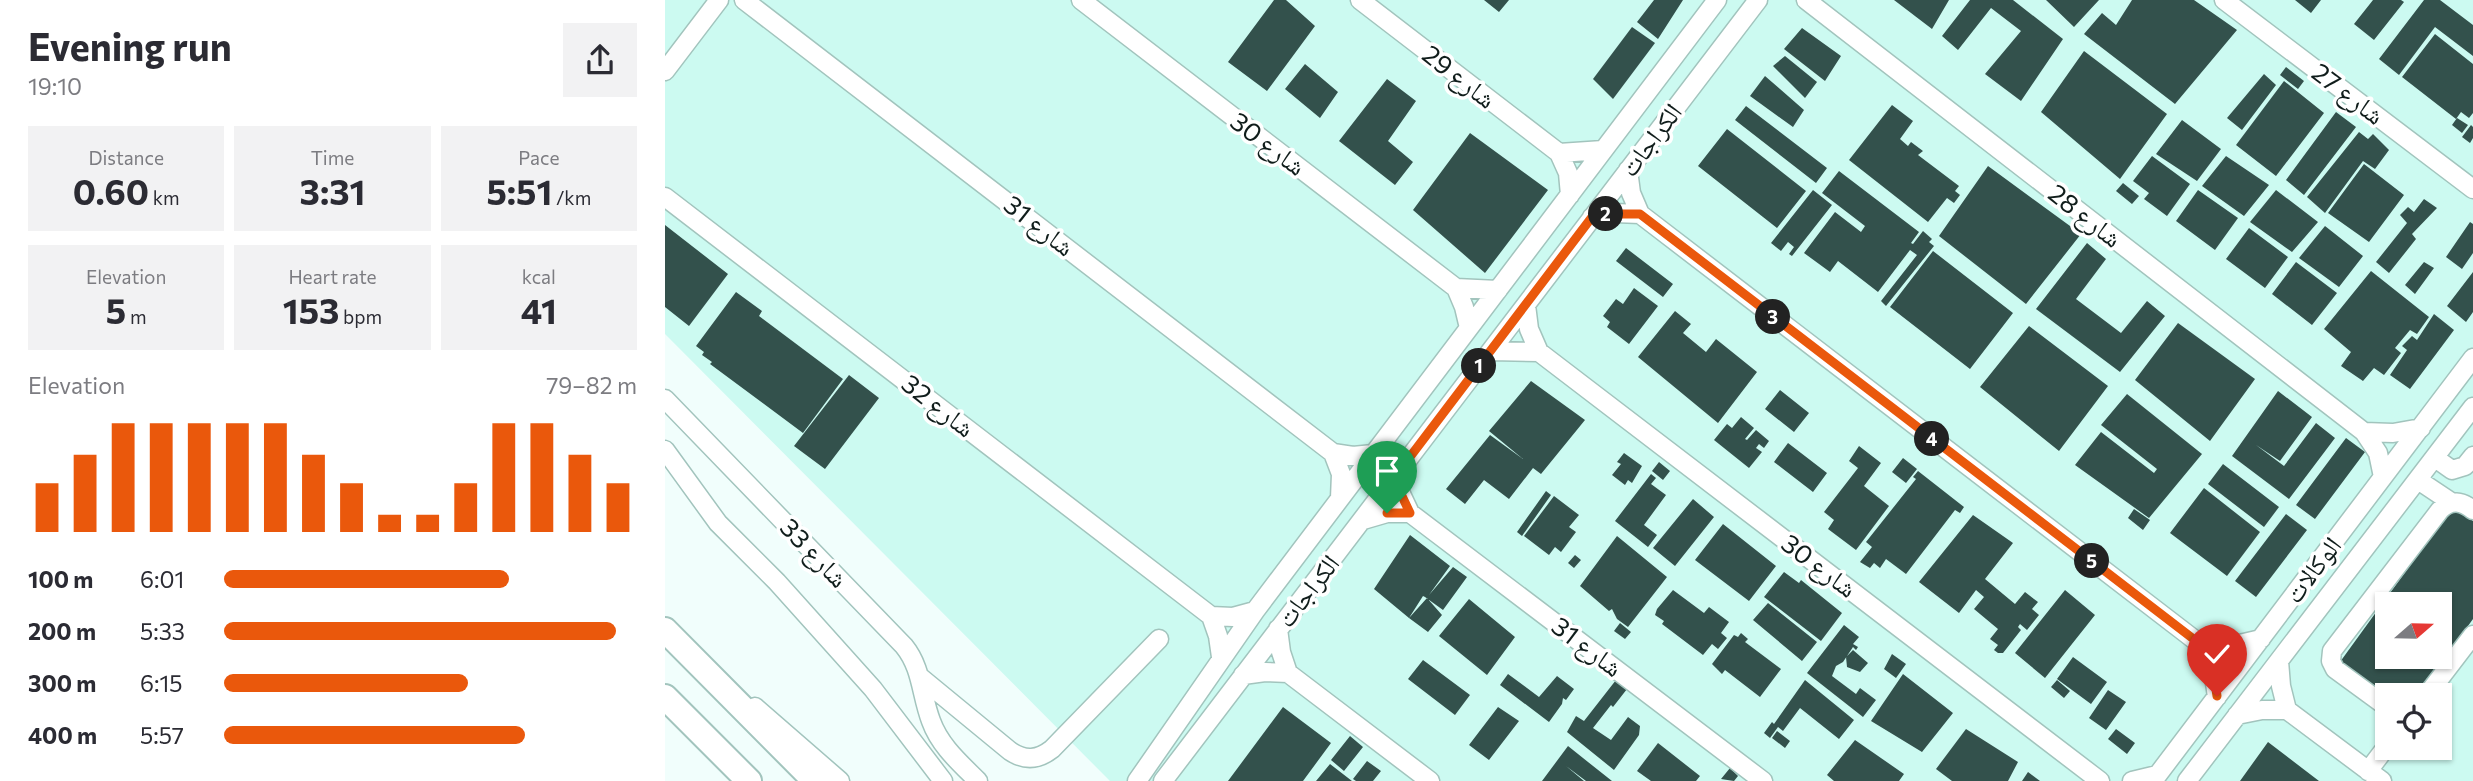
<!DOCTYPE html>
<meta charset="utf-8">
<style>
:root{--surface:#fff;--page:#f2f2f3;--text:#2b2b33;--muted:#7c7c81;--accent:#ea580c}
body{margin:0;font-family:Commissioner,"Noto Naskh Arabic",sans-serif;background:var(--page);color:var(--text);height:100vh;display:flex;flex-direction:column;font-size:26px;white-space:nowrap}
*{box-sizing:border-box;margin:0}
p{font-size:23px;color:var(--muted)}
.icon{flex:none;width:38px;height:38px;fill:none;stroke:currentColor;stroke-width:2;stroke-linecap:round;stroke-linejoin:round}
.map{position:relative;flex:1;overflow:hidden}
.details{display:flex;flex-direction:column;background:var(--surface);width:665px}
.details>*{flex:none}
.needle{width:46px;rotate:70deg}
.fabs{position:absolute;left:1710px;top:592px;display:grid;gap:14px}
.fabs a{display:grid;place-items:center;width:77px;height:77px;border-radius:0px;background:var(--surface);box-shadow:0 2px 5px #0004;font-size:35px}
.pin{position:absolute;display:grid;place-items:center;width:60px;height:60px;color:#fff;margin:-72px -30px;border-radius:50% 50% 50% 0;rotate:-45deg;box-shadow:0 0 7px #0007}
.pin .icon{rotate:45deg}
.km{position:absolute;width:35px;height:35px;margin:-18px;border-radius:50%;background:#222;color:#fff;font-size:19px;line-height:35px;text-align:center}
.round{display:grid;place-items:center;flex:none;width:74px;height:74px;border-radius:0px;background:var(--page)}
.head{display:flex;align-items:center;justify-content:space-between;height:119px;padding:0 28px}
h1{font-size:38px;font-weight:700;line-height:52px}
.stats{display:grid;grid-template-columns:repeat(3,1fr);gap:10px;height:119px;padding:7px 28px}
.stats div{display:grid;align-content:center;border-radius:0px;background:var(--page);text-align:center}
.stats b{font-size:35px;font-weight:700}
.stats small{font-size:19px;font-weight:400}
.stats p{font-size:19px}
.chart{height:196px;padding:14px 28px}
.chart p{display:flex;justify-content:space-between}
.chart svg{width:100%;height:126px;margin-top:7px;stroke:var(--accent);stroke-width:6}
ul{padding:0 28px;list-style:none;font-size:23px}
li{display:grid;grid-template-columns:112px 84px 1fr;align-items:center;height:52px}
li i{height:18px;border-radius:9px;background:var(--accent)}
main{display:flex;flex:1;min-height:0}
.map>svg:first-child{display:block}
.built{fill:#ccfaf1;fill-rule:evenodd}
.building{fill:#33514c;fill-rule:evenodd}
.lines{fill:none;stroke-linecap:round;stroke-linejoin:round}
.minor-casing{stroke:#a2c4bd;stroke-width:21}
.highway-casing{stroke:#a2c4bd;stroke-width:28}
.minor{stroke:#fff;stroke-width:18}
.highway{stroke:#fff;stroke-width:24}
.route-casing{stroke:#fff;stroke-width:14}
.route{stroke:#ea580c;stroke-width:9}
.labels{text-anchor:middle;stroke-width:7;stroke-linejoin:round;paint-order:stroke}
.street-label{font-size:26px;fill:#101d1b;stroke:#fff}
</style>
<main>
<section class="details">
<div class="head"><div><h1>Evening run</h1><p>19:10</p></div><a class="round"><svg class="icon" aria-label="share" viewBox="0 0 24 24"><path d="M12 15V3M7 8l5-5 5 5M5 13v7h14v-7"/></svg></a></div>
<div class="stats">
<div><p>Distance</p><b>0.60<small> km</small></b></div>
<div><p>Time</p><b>3:31</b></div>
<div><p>Pace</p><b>5:51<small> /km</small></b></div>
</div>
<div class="stats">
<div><p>Elevation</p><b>5<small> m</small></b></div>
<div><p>Heart rate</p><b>153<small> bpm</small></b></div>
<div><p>kcal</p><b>41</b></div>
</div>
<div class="chart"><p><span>Elevation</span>79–82 m</p>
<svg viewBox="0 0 160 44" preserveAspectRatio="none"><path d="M5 44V27M15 44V17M25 44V6M35 44V6M45 44V6M55 44V6M65 44V6M75 44V17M85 44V27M95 44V38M105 44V38M115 44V27M125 44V6M135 44V6M145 44V17M155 44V27"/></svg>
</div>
<ul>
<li><b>100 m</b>6:01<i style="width:69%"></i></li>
<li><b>200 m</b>5:33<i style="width:95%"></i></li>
<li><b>300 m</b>6:15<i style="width:59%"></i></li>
<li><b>400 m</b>5:57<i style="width:73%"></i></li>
</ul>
</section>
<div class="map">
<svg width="1808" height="781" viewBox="0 0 1808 781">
<rect width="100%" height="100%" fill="#f1fefc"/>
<!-- built -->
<path class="built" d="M0 0H1808V781H445L0 334ZM1722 604H1774V656H1722ZM1722 695H1774V747H1722Z"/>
<!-- building -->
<path class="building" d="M609 0H621L650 26 602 91 563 62Z
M819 0H844L834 12Z
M989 0H1018L993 39 972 22Z
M1229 0H1284L1267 29Z
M1305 0H1348L1398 39 1356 101 1320 74 1356 31 1326 8 1293 50 1277 36Z
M1381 0H1434L1409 27Z
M1467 0H1529L1572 30 1510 104 1419 34 1437 13 1451 25Z
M1630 0H1656L1646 13Z
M1708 0H1736L1739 2 1709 40 1689 24Z
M1759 0H1775L1808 25V56L1770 27 1734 75 1714 59Z
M967 27 990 43 948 99 928 79Z
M1137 28 1176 56 1160 81 1119 49Z
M1770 34 1808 64V113L1804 118 1796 112 1791 119 1737 77Z
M1419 51 1502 114 1455 179 1376 112Z
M1120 56 1152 82 1140 98 1108 66Z
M640 64 673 92 655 118 620 89Z
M1621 67 1639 81 1633 89 1615 75Z
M1599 74 1611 85 1577 130 1562 118Z
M1100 76 1139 110 1128 127 1085 96Z
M722 79 751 101 723 141 748 162 730 185 674 141Z
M1619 81 1659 113 1611 176 1571 145Z
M1227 105 1248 121 1235 139 1243 146 1246 142 1258 151 1253 155 1294 186 1290 191 1295 195 1289 203 1282 198 1263 222 1184 160Z
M1081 106 1162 168 1151 183 1070 120Z
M1671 112 1691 127 1639 195 1621 180Z
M1792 118 1803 125 1797 133 1787 125Z
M1517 120 1556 149 1532 181 1491 154Z
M1806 125 1808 127V138L1805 143 1797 137Z
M1062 129 1141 191 1112 228 1033 166Z
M1694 132 1703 139 1708 134 1724 150 1710 169 1698 161 1660 213 1642 197Z
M805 133 883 190 820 273 748 210Z
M1487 156 1525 184 1502 216 1479 199 1484 193 1468 181Z
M1561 156 1604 185 1579 216 1537 186Z
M1699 164 1739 195 1704 242 1663 213Z
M1323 166 1416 234 1361 304 1274 236Z
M1174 171 1254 232 1246 243 1248 244 1258 231 1267 239 1264 242 1269 246 1221 306 1216 301 1252 255 1245 250 1213 292 1173 261 1165 272 1139 253 1170 212 1196 232 1200 226 1157 193Z
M1458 183 1474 196 1467 204 1451 191Z
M1148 190 1167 205 1127 256 1124 254 1129 247 1123 242 1116 251 1106 243Z
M1533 190 1573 218 1550 250 1511 221Z
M1611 190 1653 222 1627 252 1585 222Z
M1759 199 1772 208 1747 234 1751 239 1724 273 1711 262 1742 223 1735 215 1743 207 1749 212Z
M1805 222 1808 224V253L1797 269 1781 257Z
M0 225 63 274 24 326 0 307Z
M1660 226 1698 256 1674 287 1634 258Z
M1584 228 1623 257 1600 288 1561 259Z
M1422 243 1441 259 1411 299 1456 333 1482 301 1500 316 1455 372 1371 309Z
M961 248 1008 284 998 297 951 261Z
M1268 251 1348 313 1305 369 1225 307Z
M1631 262 1672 293 1647 325 1607 294Z
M1759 262 1769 268 1750 294 1740 285Z
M1706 271 1764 317 1752 334 1745 330 1730 348 1736 353 1719 375 1709 368 1698 381 1676 366 1686 352 1659 329Z
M1808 272V312L1801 322 1782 306Z
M969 288 993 306 964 344 942 327 945 322 938 316 951 299 958 304Z
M71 292 97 311 94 316 178 379 138 433 45 364 47 362 37 355 39 352 31 346Z
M1010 311 1026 324 1018 333 1041 352 1051 339 1092 372 1053 423 973 357Z
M1769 314 1789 330 1745 389 1725 375 1742 350 1737 346 1747 336 1752 340Z
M1513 323 1590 379 1545 441 1470 380Z
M1364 326 1443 386 1394 451 1315 387Z
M184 375 214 398 160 469 129 446Z
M866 381 920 420 876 474 868 468 844 499 819 480 800 504 781 489 825 435 858 459 824 431Z
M1115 390 1144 413 1129 432 1100 409Z
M1613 391 1647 417 1615 461 1591 445 1619 466 1651 423 1670 438 1624 499 1567 456Z
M1462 394 1537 454 1484 518 1410 465 1436 432 1489 473 1492 469 1436 425Z
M1076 417 1089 428 1080 439 1082 440 1091 430 1104 441 1099 448 1094 444 1091 448 1097 452 1084 468 1049 440 1062 424 1067 428Z
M1681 438 1700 452 1650 519 1631 505Z
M1123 443 1162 473 1148 492 1109 462Z
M1194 446 1216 463 1199 486 1224 506 1191 550 1163 529 1169 520 1159 512 1193 468 1184 461Z
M959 453 977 466 967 483 963 480 960 485 947 475 956 464 952 462Z
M1238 458 1252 469 1241 483 1227 472Z
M994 462 1005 471 998 480 987 471Z
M1558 464 1614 507 1599 527 1543 484Z
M1253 471 1299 507 1295 513 1290 510 1241 574 1221 559 1215 568 1209 563 1205 568 1195 562 1207 547 1201 542 1251 479 1248 477Z
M986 474 991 478 986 484 1001 495 979 525 992 535 983 547 950 521Z
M1539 488 1595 532 1562 576 1505 533Z
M881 491 886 495 857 536 852 532Z
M889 496 914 515 904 527 911 532 896 552 890 547 884 555 859 536Z
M1028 499 1049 517 1010 566 988 548Z
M1788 506 1808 521V619L1753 695H1722V697L1675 662ZM1722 604H1774V656H1722Z
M1469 509 1485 520 1478 530 1463 518Z
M1621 514 1642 530 1591 597 1570 581Z
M1308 515 1348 543 1320 579 1350 604 1360 592 1373 602 1367 609 1374 615 1362 630 1355 624 1353 627 1356 630 1338 653H1333L1329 650 1333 645 1325 639 1333 629 1309 609 1319 597 1311 590 1294 613 1254 582Z
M1058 524 1111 566 1084 601 1030 560Z
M745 535 785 566 764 595 788 567 802 577 778 610 760 597 758 596 744 618 762 598 777 615 763 632 744 618 709 589Z
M952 536 1002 577 963 627 952 619 947 609 944 611 915 586Z
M910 555 916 560 909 568 903 563Z
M1119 572 1134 583 1136 580 1177 613 1156 641 1099 597Z
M1008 590 1039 613 1044 607 1064 622 1056 633 1062 638 1053 649 1047 644 1038 655 997 624 999 621 990 615 992 609Z
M1400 590 1430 615 1380 678 1350 653Z
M804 599 850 637 822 675 774 636Z
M1103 603 1152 642 1137 661 1088 620Z
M955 623 966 632 960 639 949 631Z
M1179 625 1194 637 1188 644 1193 647 1191 650 1188 647 1178 662 1171 666 1167 676 1191 694 1195 688 1211 700 1198 717 1142 673Z
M1076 633 1083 639 1080 642 1116 669 1095 697 1060 670 1057 674 1047 664 1069 635 1073 637Z
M1188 650 1203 663 1195 672 1182 667 1181 657Z
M1227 654 1241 664 1231 678 1219 669Z
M1408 657 1442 682 1426 704 1392 679Z
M758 660 805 695 790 715 743 679Z
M843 674 874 697 892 676 909 689 901 700 898 698 897 704 884 722 835 685Z
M1238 674 1288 713 1257 752 1206 721Z
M951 680 962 689 948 707 946 705 928 728 946 740 963 717 975 726 974 735 949 770 902 732 911 716 919 721Z
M1140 680 1189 720 1174 739 1135 708 1118 731 1113 727 1105 738 1099 733 1107 722 1109 724Z
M1392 680 1405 691 1399 698 1386 687Z
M1443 690 1461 702 1441 730 1424 718Z
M618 707 666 743 638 781H563Z
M833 707 854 721 824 760 804 745Z
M1301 729 1353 762 1343 781H1287L1271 769Z
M1451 729 1470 743 1462 754 1443 739Z
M1112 731 1125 741 1120 748 1107 738Z
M685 736 698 747 679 771 666 760Z
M1190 740 1239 774 1234 781H1169L1162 775Z
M1603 742 1654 781H1575Z
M993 743 1035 776 1031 781H986L972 771Z
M903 746 923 762 947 781H921L901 766 919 781H877Z
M702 761 716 771 708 781H691L688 779Z
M665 764 687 781H651Z
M1065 768 1073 776 1069 781 1056 779Z
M1363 772 1375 781H1357Z"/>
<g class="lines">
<defs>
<path id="minor" d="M79 0 668 453 688 456 708 454
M416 0 791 288 799 307 804 328
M695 0 894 153 903 173 905 195
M1141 0 1699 432 1713 453 1718 477
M1559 0 1808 189
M0 71 54 0
M894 153 938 150
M963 170 966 193 975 214 1535 644 1548 669 1552 697
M0 197 546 616 553 636 556 657
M927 217 950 213 975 214
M791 288 833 290
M861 305 864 329 874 352 1435 781
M826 351 874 352
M0 399 239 646C257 668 256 695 266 721 275 746 295 763 313 781
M1699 432 1728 433 1756 428
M0 450 53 523 112 582 208 689 278 781
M668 453 676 474 675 498
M1770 458 1787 470 1800 466 1808 456
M731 474 736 494 745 513 1098 781
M1753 480 1786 502
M698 520 722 513H745
M546 616 568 617 590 611
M613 629 616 652 623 673 765 781
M1535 644 1566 646 1596 639
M1614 661 1616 686 1622 710 1717 781
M578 675 600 672 623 673
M255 677 345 751C360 761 373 760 387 749L494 639
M1762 695 1808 635
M90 707 175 781
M1722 707 1670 669 1666 661 1667 651 1775 510C1786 499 1797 501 1808 510
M1572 715 1597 710H1622
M1703 771 1722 746
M472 781 590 611 1052 0
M498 781 1093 0
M1467 781 1492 775
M1488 781 1808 358
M1522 781 1808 407"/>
<path id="highway" d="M0 630 150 781
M0 697 84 781"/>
</defs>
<!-- minor casing -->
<use href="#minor" class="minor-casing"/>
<!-- highway casing -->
<use href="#highway" class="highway-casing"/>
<!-- minor -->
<use href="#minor" class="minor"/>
<!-- highway -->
<use href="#highway" class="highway"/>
</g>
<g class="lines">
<defs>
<path id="route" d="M722 513H745L736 494 732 474 927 217 950 214H975L1535 644 1548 669 1552 696"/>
</defs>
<!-- route casing -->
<use href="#route" class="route-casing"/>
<!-- route -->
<use href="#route" class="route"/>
</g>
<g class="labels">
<!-- street labels -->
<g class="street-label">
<text transform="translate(794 77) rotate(38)" y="9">شارع 29</text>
<text transform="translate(1683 94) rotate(37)" y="9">شارع 27</text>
<text transform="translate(986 140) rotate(-53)" y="9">الكراجات</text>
<text transform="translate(603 144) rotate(37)" y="9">شارع 30</text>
<text transform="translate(1420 216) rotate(38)" y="9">شارع 28</text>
<text transform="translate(374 226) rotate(38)" y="9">شارع 31</text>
<text transform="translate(273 406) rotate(38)" y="9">شارع 32</text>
<text transform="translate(149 553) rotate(46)" y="9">شارع 33</text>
<text transform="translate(1154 566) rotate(37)" y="9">شارع 30</text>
<text transform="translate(1648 570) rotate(-53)" y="9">الوكالات</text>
<text transform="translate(643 591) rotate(-52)" y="9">الكراجات</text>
<text transform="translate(922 647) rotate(37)" y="9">شارع 31</text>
</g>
</g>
</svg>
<div class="fabs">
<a><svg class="needle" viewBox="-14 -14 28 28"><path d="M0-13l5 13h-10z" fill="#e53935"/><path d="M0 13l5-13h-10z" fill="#7c7c81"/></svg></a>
<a><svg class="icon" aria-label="locate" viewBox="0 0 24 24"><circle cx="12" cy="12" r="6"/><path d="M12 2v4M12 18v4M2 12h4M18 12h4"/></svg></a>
</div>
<div class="pin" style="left:722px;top:513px;background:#1e9e55"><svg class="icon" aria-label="arrive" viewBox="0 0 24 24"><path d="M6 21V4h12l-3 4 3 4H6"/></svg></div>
<div class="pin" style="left:1552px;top:696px;background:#d93025"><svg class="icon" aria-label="check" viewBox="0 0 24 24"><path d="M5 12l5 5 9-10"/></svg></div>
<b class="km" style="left:814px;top:366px">1</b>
<b class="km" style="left:941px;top:214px">2</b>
<b class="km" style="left:1108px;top:317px">3</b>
<b class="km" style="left:1267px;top:439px">4</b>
<b class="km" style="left:1427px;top:561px">5</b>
</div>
</main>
